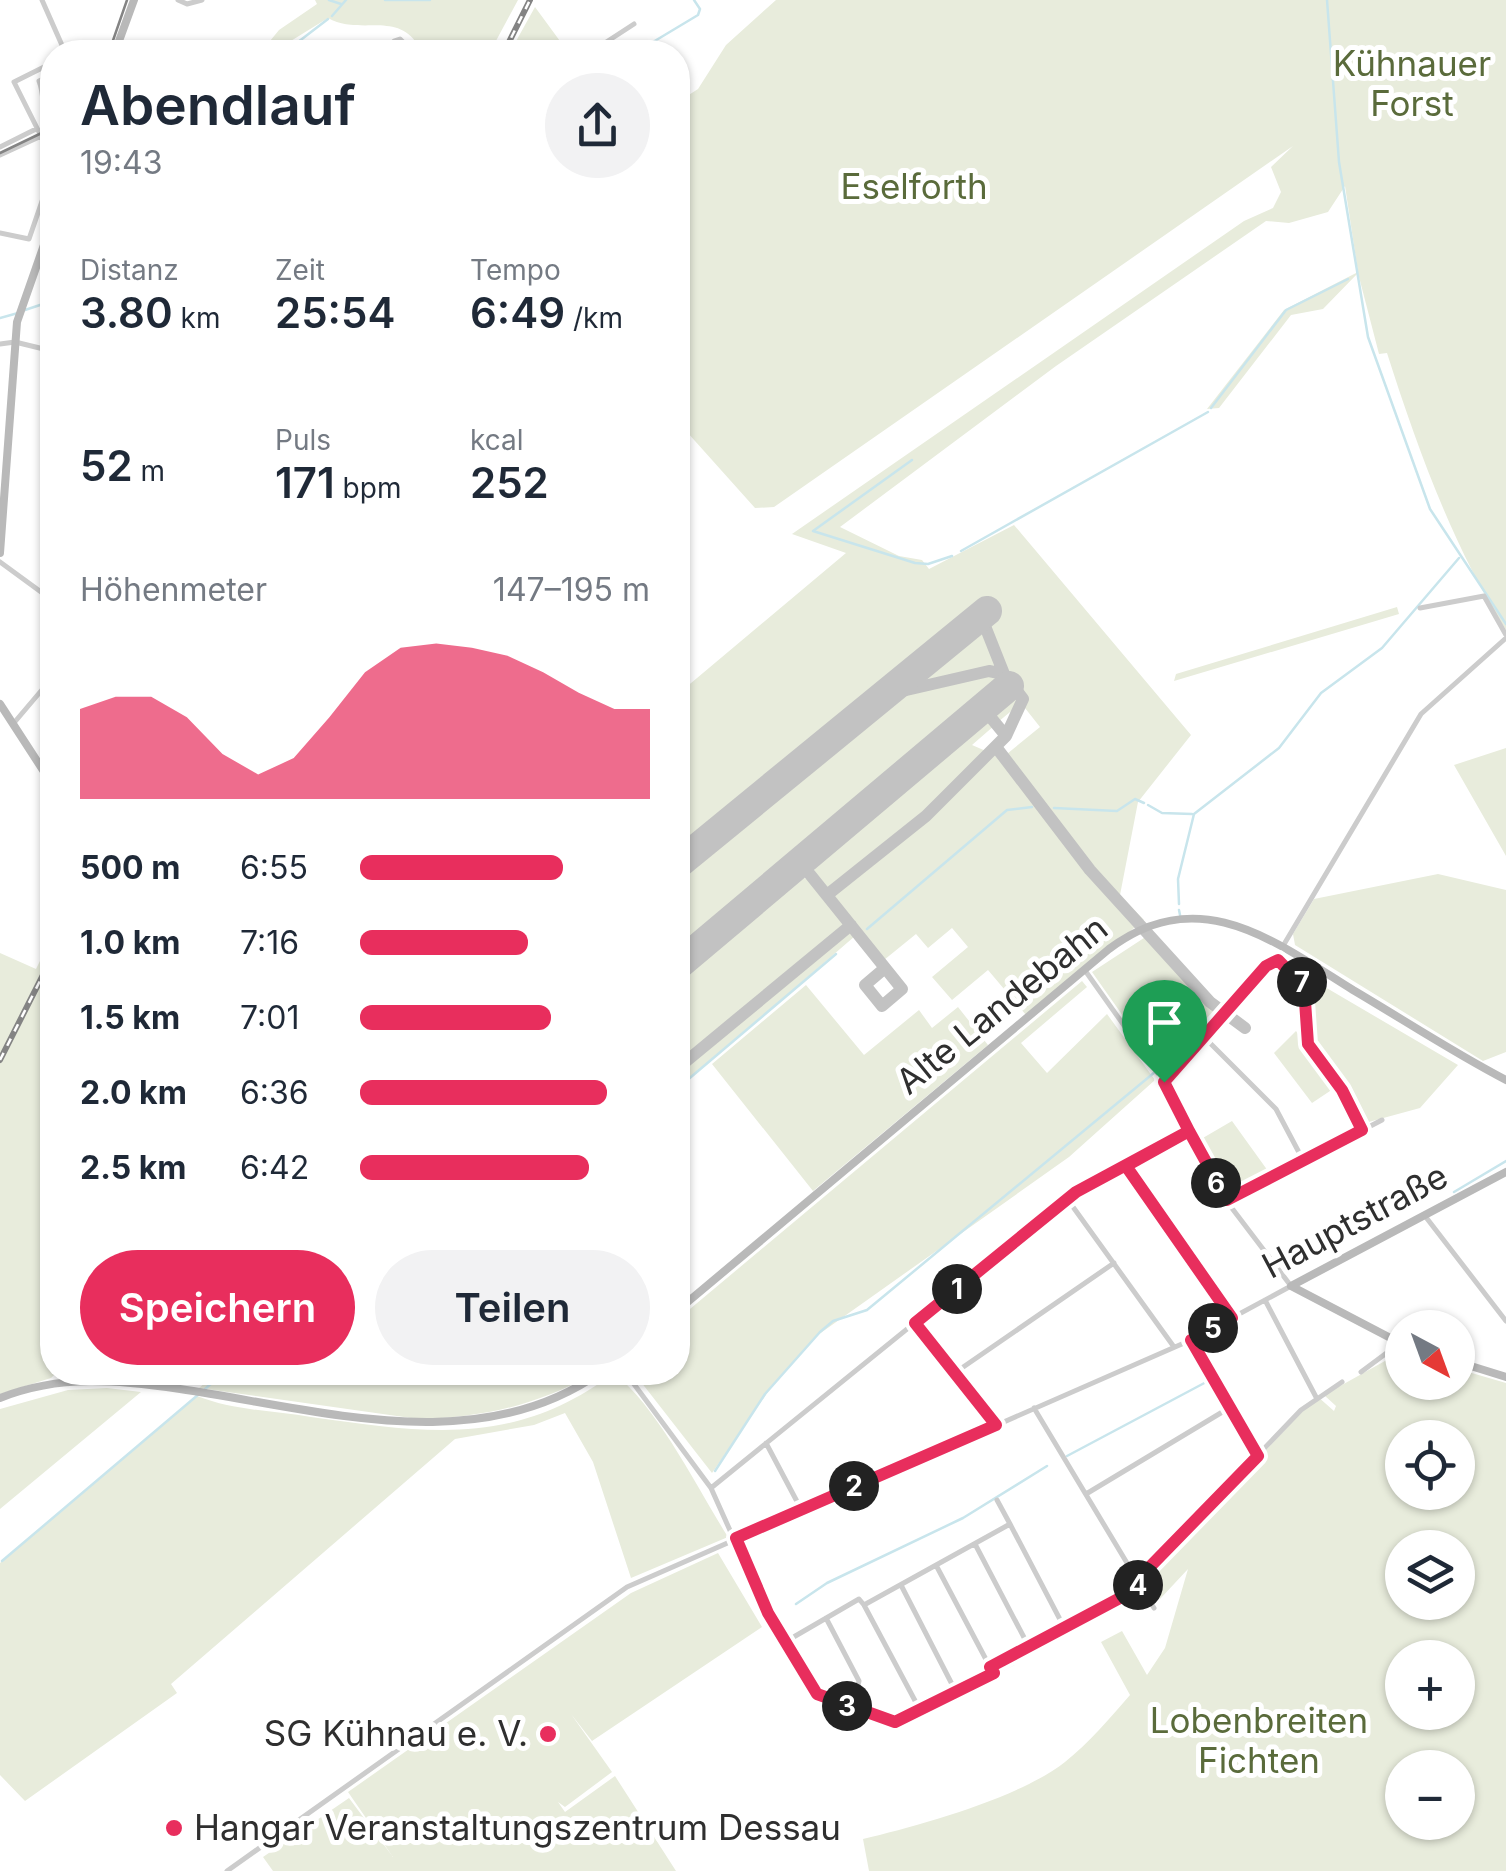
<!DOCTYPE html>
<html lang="de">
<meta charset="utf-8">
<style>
:root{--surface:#fff;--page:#f2f2f3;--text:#1f2937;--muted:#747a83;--accent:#e82e5d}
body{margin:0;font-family:Inter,sans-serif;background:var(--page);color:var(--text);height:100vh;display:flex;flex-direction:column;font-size:38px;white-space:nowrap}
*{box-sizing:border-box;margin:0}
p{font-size:32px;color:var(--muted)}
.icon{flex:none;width:55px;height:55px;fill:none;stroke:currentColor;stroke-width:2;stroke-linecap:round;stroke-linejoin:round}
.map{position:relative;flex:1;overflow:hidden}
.details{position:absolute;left:40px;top:40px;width:650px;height:1345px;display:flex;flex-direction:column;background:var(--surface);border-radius:40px;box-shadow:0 2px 8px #0004}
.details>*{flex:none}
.needle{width:65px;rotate:139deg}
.tools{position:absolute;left:1385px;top:1310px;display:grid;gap:20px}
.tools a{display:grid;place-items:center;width:90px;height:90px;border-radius:50%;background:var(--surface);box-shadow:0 2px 8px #0004;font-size:50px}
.pin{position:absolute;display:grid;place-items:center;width:85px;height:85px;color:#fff;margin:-102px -42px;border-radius:50% 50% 50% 0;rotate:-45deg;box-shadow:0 0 10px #0007}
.pin .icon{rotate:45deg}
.km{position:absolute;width:50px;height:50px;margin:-25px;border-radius:50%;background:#222;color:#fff;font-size:28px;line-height:50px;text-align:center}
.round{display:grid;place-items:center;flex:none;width:105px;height:105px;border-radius:52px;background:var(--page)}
.overview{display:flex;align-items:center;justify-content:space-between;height:170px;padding:0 40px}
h1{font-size:55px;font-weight:600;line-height:75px}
.figures{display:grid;grid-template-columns:repeat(3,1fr);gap:15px;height:170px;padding:10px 40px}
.figures div{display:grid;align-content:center}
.figures b{font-size:42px;font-weight:600}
.figures small{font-size:28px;font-weight:400}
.figures p{font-size:28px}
.chart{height:280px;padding:20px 40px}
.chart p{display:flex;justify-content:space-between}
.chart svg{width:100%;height:180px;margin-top:10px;fill:var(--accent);opacity:.7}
.cta{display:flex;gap:20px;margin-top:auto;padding:20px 40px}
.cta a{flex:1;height:115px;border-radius:60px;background:var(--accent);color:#fff;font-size:40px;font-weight:600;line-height:115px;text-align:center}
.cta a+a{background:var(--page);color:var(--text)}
ul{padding:0 40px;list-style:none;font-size:32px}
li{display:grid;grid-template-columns:160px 120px 1fr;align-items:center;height:75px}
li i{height:25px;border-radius:12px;background:var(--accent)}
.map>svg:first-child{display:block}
.green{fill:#e8ecdc;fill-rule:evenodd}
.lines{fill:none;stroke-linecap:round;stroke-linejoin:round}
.stream{stroke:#c8e5ec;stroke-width:2.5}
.taxiway{stroke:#c2c2c2;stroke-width:12}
.runway{stroke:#c2c2c2;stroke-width:30}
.street{stroke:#ccc;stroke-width:5}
.secondary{stroke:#b9b9b9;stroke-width:8}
.tram{stroke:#848484;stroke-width:2.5}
.rail-casing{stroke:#848484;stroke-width:6}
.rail{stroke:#fff;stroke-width:2.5;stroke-dasharray:8;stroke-linecap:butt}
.route-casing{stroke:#fff;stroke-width:20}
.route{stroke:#e82e5d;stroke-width:12}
.poi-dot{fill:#e82e5d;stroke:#fff;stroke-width:4}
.labels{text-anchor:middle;stroke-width:10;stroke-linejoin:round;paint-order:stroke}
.park-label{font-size:35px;fill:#5a6b3b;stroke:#fff}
.street-label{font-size:35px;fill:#2f2f2f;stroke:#fff}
.poi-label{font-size:35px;fill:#2f2f2f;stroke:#fff;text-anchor:end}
</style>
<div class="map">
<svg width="1506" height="1871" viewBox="0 0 1506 1871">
<rect width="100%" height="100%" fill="#fff"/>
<!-- green -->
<path class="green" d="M315 0H518L490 52H414L415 41C394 13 356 35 328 18L273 52H261L279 30 317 4Z
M776 0H1506V630C1453 547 1417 447 1387 353L1379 354 1358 273 1323 309 1291 315 1219 408 1207 409 1284 310 1358 272 1345 186 1328 212 1289 223 1266 221 1056 366 840 527 899 556 922 560 929 569 1014 525 1191 735 1138 802 1120 895 1144 920 1026 1015 988 970 952 1000 932 977 968 947 952 928 928 948 916 934 884 960 814 874 815 860 985 718 995 725 972 745 1002 758 1040 727 1021 703 998 722 993 716 1015 693 1004 680 678 954V694L846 553 792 534 1244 221 1273 208 1281 192 1271 167 1293 146 774 507 755 508 678 422V102L698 89 726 45Z
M535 7 568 52H510Z
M1397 607 1399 614 1174 681 1176 674Z
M1506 748V856L1454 765Z
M1438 874 1506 890V1052L1483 1061 1295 945 1293 934 1314 899Z
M795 876 808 879 855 936 678 1089V975Z
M1147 936 1221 1015 1166 1077 1092 972Z
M52 937 49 1281 56 1373 51 1378 0 1394V953L36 969Z
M1313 980 1458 1065 1420 1108 1365 1123C1347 1084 1281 1025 1313 980Z
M1082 981 1087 987 1021 1043 1047 1073 1107 1014 1155 1080 1069 1157 815 1337 774 1383 712 1473 634 1373 678 1372V1319Z
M806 985 864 1055 919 1010 932 1028 958 1007 988 1045 813 1191 712 1064Z
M1296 1031 1336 1087 1312 1103 1274 1053Z
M1232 1121 1268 1171 1224 1195 1196 1142Z
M1401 1352 1402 1382H1458V1369L1506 1383V1871H869L863 1839C921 1825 1019 1798 1065 1762 1089 1743 1110 1718 1130 1695L1101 1642 1122 1631 1147 1675 1165 1648 1188 1569 1160 1599 1144 1579 1317 1396 1334 1411 1336 1406 1324 1395ZM1402 1438H1458V1492H1402ZM1402 1548H1458V1602H1402ZM1402 1658H1458V1712H1402ZM1402 1768H1458V1822H1402Z
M218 1372 594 1373C539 1405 481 1418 418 1419L199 1388Z
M614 1373C659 1409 697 1488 728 1537L631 1578 593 1462 565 1413 534 1425 455 1439 171 1684 177 1693 25 1801 0 1775V1563L197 1396C232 1410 274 1411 311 1417 427 1433 513 1448 614 1373Z
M107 1388 141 1392 0 1509V1409L68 1390Z
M718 1553 762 1627 592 1741 571 1714 612 1772 565 1807 558 1802 565 1812 615 1776 676 1871H273L263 1857 349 1798 393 1857 348 1792 631 1593Z"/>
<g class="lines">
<!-- stream -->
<path class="stream" d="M329 0 341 4
M385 0H430
M1327 0 1339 162 1368 337 1430 509 1506 624
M332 16 346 0
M648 45 698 15 700 9 694 0
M285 52 328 19
M639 52 645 47
M25 310 52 301
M0 318 18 313
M1211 408 1286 310 1348 279
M912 460 813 531 915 563 928 564 952 556
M961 551 1208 412
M1148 805 1162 813 1192 814
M1054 808 1117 811 1135 799 1144 803
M1179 904 1178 879 1194 814 1279 748 1321 693 1382 648 1459 558
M1179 910 1180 915
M867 929 1007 810 1032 807
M678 1088 836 954
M1454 1192 1506 1161
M205 1389 224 1372
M1067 1456 1210 1380
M715 1471 765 1394 820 1332 833 1321 867 1310 1190 1043
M2 1561 199 1394
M796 1604 827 1583 963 1518 1047 1466"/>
<!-- taxiway -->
<path class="taxiway" d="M981 616 1004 674
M889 694 989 671 1004 674 1023 699 1006 736
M996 747 1090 870 1210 1002 1245 1028
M800 862 902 989 882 1006 865 985 885 968
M827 895 926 816 1006 736 983 708
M678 1068 851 925"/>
<!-- runway -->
<path class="runway" d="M678 864 987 611
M678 965 1009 686"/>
<!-- street -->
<path class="street" d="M42 0 65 52
M178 0 187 4 202 0
M392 52 394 41 400 39 406 45 398 52
M591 52 634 24
M52 63 14 82 52 158
M52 75 39 81C45 96 41 109 48 121H52
M0 147 36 129
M0 155 52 131
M0 233 29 239 52 172
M0 344 15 342 52 351
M0 562 52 600
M1420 608 1484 596 1506 635
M13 724 52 678
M1283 946 1421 714 1506 638
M1205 1038 1276 1109 1303 1160
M1164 1082 1266 965 1278 960 1304 987 1308 1044 1343 1090 1361 1130
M1127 1165 1232 1318
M1068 1200 1174 1347
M1227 1201 1382 1120
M1425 1216 1506 1321
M1265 1300 1316 1397
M915 1323 995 1425
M1191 1340 1258 1456
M625 1372 711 1488 763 1604 817 1694 895 1722 993 1673 990 1667 1138 1586
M956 1372 1114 1263
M1361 1372 1400 1343
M1034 1408 1154 1608
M766 1443 801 1509
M711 1488 1076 1192 1189 1131
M1086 1494 1229 1408
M997 1500 1010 1524
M975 1544 1029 1647
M937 1567 990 1667
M1138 1580 1301 1410 1342 1382
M902 1587 956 1692
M864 1605 920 1710
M826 1618 859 1681 852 1708
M785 1642 859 1599 864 1605 1010 1524 1065 1629
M993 1673 1013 1663 1010 1657
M227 1871 627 1587 1191 1340 1291 1286 1228 1203 1164 1082 1084 969"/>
<!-- secondary -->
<path class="secondary" d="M115 52 134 0
M0 553 17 322 52 222
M0 704 52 784
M52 1279V1283
M678 1310 1109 949C1199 881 1274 941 1353 990 1404 1020 1454 1053 1506 1080
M1402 1344 1291 1286 1506 1172
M1458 1362 1506 1377
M0 1398C61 1374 117 1380 180 1389 318 1409 477 1460 601 1372"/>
<!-- tram -->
<path class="tram" d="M109 52 127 0
M0 153 52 128"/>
<defs>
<path id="rail" d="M504 52 530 0
M0 1060 52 957"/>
</defs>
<!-- rail casing -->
<use href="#rail" class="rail-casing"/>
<!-- rail -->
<use href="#rail" class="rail"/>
</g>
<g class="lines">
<defs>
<path id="route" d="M1164 1082 1189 1131 1076 1192 915 1323 996 1425 736 1538 768 1613 817 1694 895 1722 994 1673 990 1667 1135 1590 1140 1577 1258 1456 1191 1340 1232 1318 1126 1166 1189 1131 1227 1200 1362 1130 1342 1090 1308 1044 1304 987 1278 960 1266 966 1164 1082"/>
</defs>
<!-- route casing -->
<use href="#route" class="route-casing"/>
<!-- route -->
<use href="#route" class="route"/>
</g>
<!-- markers -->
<g class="poi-dot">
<circle cx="548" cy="1734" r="10"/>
<circle cx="174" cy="1828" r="10"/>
</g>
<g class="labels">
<!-- park labels -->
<g class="park-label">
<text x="1412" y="76">Kühnauer<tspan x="1412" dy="40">Forst</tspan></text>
<text x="914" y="199">Eselforth</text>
<text x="1259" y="1733">Lobenbreiten<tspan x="1259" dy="40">Fichten</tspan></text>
</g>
<!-- street labels -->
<g class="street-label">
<text transform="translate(1002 1005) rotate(-39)" y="12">Alte Landebahn</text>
<text transform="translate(1355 1221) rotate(-28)" y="12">Hauptstraße</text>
</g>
<!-- poi labels -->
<g class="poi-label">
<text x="528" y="1746">SG Kühnau e. V.</text>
<text x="194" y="1840" text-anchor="start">Hangar Veranstaltungszentrum Dessau</text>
</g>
</g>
</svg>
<div class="tools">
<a><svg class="needle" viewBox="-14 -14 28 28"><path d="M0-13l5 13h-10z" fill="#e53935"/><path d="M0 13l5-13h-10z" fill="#747a83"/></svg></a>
<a><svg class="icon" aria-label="locate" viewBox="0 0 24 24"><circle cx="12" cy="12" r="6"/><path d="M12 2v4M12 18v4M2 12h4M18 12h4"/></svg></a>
<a><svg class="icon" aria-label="layers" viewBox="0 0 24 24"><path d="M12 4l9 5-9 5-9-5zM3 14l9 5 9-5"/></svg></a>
<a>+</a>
<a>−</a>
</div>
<div class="pin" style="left:1164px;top:1082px;background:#1e9e55"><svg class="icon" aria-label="arrive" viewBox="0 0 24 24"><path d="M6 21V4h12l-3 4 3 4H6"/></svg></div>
<b class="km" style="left:957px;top:1289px">1</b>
<b class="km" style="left:854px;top:1486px">2</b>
<b class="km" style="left:847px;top:1706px">3</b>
<b class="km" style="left:1138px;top:1585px">4</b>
<b class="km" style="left:1213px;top:1328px">5</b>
<b class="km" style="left:1216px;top:1183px">6</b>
<b class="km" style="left:1302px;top:982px">7</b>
<section class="details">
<div class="overview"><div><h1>Abendlauf</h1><p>19:43</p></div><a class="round"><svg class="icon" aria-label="share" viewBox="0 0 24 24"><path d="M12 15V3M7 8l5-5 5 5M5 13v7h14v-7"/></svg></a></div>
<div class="figures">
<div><p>Distanz</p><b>3.80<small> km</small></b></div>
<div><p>Zeit</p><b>25:54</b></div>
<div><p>Tempo</p><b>6:49<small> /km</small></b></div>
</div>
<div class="figures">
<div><b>52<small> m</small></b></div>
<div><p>Puls</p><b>171<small> bpm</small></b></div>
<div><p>kcal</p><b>252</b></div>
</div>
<div class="chart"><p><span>Höhenmeter</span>147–195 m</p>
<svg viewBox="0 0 160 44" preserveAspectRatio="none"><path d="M0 44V22L10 19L20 19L30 24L40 33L50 38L60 34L70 24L80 13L90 7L100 6L110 7L120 9L130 13L140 18L150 22L160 22V44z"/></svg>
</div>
<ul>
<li><b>500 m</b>6:55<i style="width:70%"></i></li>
<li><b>1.0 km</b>7:16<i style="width:58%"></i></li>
<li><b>1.5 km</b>7:01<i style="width:66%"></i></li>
<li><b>2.0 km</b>6:36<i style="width:85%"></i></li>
<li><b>2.5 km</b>6:42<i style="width:79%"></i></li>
</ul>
<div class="cta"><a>Speichern</a><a>Teilen</a></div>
</section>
</div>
